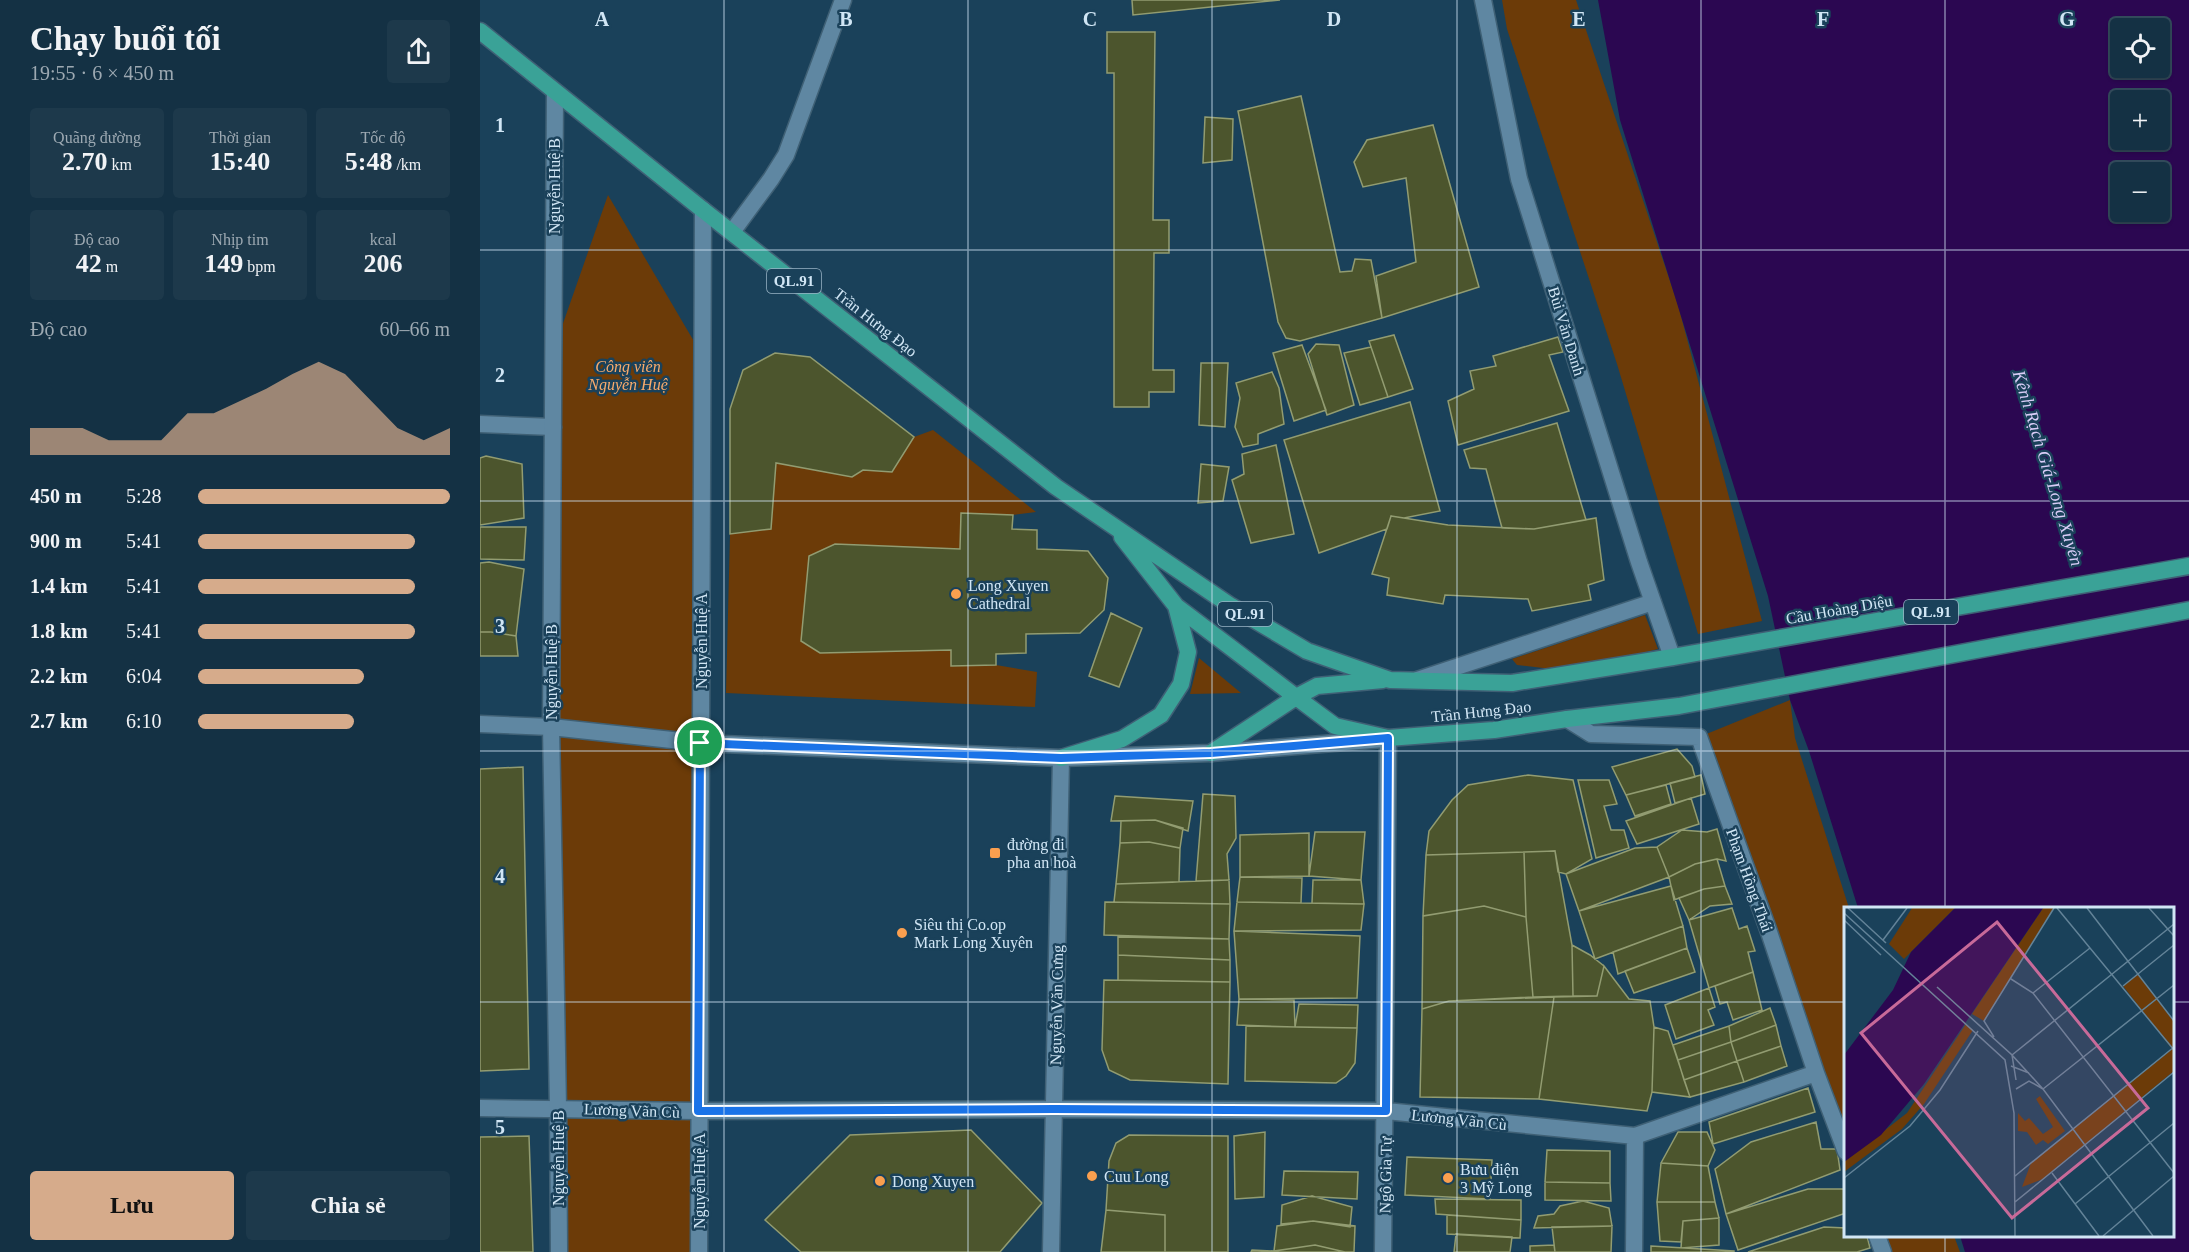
<!DOCTYPE html>
<html lang="vi">
<meta charset="utf-8">
<style>
:root{--surface:#143144;--page:#1d394b;--text:#f1f3f6;--muted:#9da9b2;--line:#334c5d;--accent:#d6ab8b}
body{margin:0;font-family:Georgia,serif;background:var(--page);color:var(--text);height:100vh;display:flex;flex-direction:column;font-size:22px;white-space:nowrap}
*{box-sizing:border-box;margin:0}
p{font-size:20px;color:var(--muted)}
.icon{flex:none;width:33px;height:33px;fill:none;stroke:currentColor;stroke-width:2;stroke-linecap:round;stroke-linejoin:round}
.map{position:relative;flex:1;overflow:hidden}
.sheet{display:flex;flex-direction:column;background:var(--surface);width:480px}
.sheet>*{flex:none}
.buttons{position:absolute;left:1630px;top:18px;display:grid;gap:12px}
.buttons a{display:grid;place-items:center;width:60px;height:60px;border-radius:6px;background:var(--surface);box-shadow:0 2px 4px #0004,0 0 0 2px var(--line);font-size:30px}
.pin{position:absolute;display:grid;place-items:center;width:51px;height:51px;color:#fff;margin:-26px;border:3px solid #fff;border-radius:50%;box-shadow:0 2px 6px #0007}
.round{display:grid;place-items:center;flex:none;width:63px;height:63px;border-radius:6px;background:var(--page)}
.head{display:flex;align-items:center;justify-content:space-between;height:102px;padding:0 30px}
h1{font-size:33px;font-weight:600;line-height:45px}
.metrics{display:grid;grid-template-columns:repeat(3,1fr);gap:9px;height:102px;padding:6px 30px}
.metrics div{display:grid;align-content:center;border-radius:6px;background:var(--page);text-align:center}
.metrics b{font-size:26px;font-weight:600}
.metrics small{font-size:16px;font-weight:400}
.metrics p{font-size:16px}
.chart{height:168px;padding:12px 30px}
.chart p{display:flex;justify-content:space-between}
.chart svg{width:100%;height:108px;margin-top:6px;fill:var(--accent);opacity:.7}
.button{display:flex;gap:12px;margin-top:auto;padding:12px 30px}
.button a{flex:1;height:69px;border-radius:6px;background:var(--accent);color:#111;font-size:24px;font-weight:600;line-height:69px;text-align:center}
.button a+a{background:var(--page);color:var(--text)}
ul{padding:0 30px;list-style:none;font-size:20px}
li{display:grid;grid-template-columns:96px 72px 1fr;align-items:center;height:45px}
li i{height:15px;border-radius:8px;background:var(--accent)}
main{display:flex;flex:1;min-height:0}
.map>svg:first-child{display:block}
.green{fill:#6c3b08}
.water{fill:#2b0751;fill-rule:evenodd}
.building{fill:#4c552d;stroke:#929c71;stroke-width:1.5}
.lines{fill:none;stroke-linecap:round;stroke-linejoin:round}
.service-casing{stroke:#3f6075;stroke-width:19}
.minor-casing{stroke:#3f6075;stroke-width:19}
.tertiary-casing{stroke:#3f6075;stroke-width:19}
.trunk-casing{stroke:#3f6075;stroke-width:19}
.service{stroke:#5f87a2;stroke-width:16}
.minor{stroke:#5f87a2;stroke-width:16}
.tertiary{stroke:#5f87a2;stroke-width:16}
.trunk{stroke:#3aa297;stroke-width:16}
.route-casing{stroke:#fff;stroke-width:12}
.route{stroke:#1a73e8;stroke-width:8}
.grid{fill:none;stroke:#d1e6f5;stroke-width:1.5;stroke-opacity:0.55}
.poi-dot{fill:#fa9f4f;stroke:#1a415a;stroke-width:2}
.labels{text-anchor:middle;stroke-width:5;stroke-linejoin:round;paint-order:stroke}
.shield{fill:#1a415a;stroke:#9ab4c6;stroke-width:1.5}
.shield-label{font-size:15px;font-weight:bold;fill:#d1e6f5}
.street-label{font-size:16px;fill:#d1e6f5;stroke:#1a415a}
.park-label{font-size:16px;font-style:italic;fill:#f8ab6c;stroke:#1a415a}
.poi-label{font-size:16px;fill:#d1e6f5;stroke:#1a415a;text-anchor:start}
.water-label{font-size:18px;font-style:italic;fill:#d9ccf7;stroke:#1a415a}
.inset-road{fill:none;stroke:#638398;stroke-width:1.5}
.view{fill:#c86a99;fill-opacity:0.15;stroke:#c86a99;stroke-width:3}
.inset-edge{fill:none;stroke:#d1e6f5;stroke-width:3}
.grid-label{font-size:20px;text-anchor:middle;font-weight:bold;fill:#d1e6f5;stroke:#1a415a;stroke-width:5;stroke-linejoin:round;paint-order:stroke}
</style>
<main>
<section class="sheet">
<div class="head"><div><h1>Chạy buổi tối</h1><p>19:55 · 6 × 450 m</p></div><a class="round"><svg class="icon" aria-label="share" viewBox="0 0 24 24"><path d="M12 15V3M7 8l5-5 5 5M5 13v7h14v-7"/></svg></a></div>
<div class="metrics">
<div><p>Quãng đường</p><b>2.70<small> km</small></b></div>
<div><p>Thời gian</p><b>15:40</b></div>
<div><p>Tốc độ</p><b>5:48<small> /km</small></b></div>
</div>
<div class="metrics">
<div><p>Độ cao</p><b>42<small> m</small></b></div>
<div><p>Nhịp tim</p><b>149<small> bpm</small></b></div>
<div><p>kcal</p><b>206</b></div>
</div>
<div class="chart"><p><span>Độ cao</span>60–66 m</p>
<svg viewBox="0 0 160 44" preserveAspectRatio="none"><path d="M0 44V33L10 33L20 33L30 38L40 38L50 38L60 27L70 27L80 22L90 17L100 11L110 6L120 11L130 22L140 33L150 38L160 33V44z"/></svg>
</div>
<ul>
<li><b>450 m</b>5:28<i style="width:100%"></i></li>
<li><b>900 m</b>5:41<i style="width:86%"></i></li>
<li><b>1.4 km</b>5:41<i style="width:86%"></i></li>
<li><b>1.8 km</b>5:41<i style="width:86%"></i></li>
<li><b>2.2 km</b>6:04<i style="width:66%"></i></li>
<li><b>2.7 km</b>6:10<i style="width:62%"></i></li>
</ul>
<div class="button"><a>Lưu</a><a>Chia sẻ</a></div>
</section>
<div class="map">
<svg width="1709" height="1252" viewBox="0 0 1709 1252">
<rect width="100%" height="100%" fill="#1a415a"/>
<!-- green -->
<path class="green" d="M1022 0H1096L1198 305 1282 621 1218 634 1137 364 1027 29Z
M128 195 222 355 221 1252H83L73 352Z
M453 430 556 512 533 515 481 513 480 549 355 544 329 556 321 640 471 650 472 666 516 665 557 672 555 707 246 693 250 534 291 529 296 463 372 477 383 470 412 472 434 437Z
M1165 615 1178 649 1146 657 1072 669 1037 665 1032 659Z
M719 658 761 693 710 694Z
M1310 700 1315 738 1369 908H1366L1365 1152 1219 737Z
M1397 1236H1474L1480 1252H1403Z"/>
<!-- water -->
<path class="water" d="M1118 0H1709V1252H1485L1480 1236H1692V908H1378L1329 751 1310 700 1288 596 1140 120ZM1641 28H1680V68H1641ZM1641 100H1680V140H1641ZM1641 172H1680V212H1641Z"/>
<!-- building -->
<path class="building" d="M652 0H800L653 15Z
M627 32H675L673 220H689V253H674L673 370H694V392H669V407H634V73H627Z
M821 96 860 272 872 271 875 259 891 260 902 318 820 341 806 338 798 322 758 111Z
M725 117 753 119 752 160 723 163Z
M953 125 999 287 902 318 896 276 936 262 926 178 883 187 874 162 887 140Z
M914 335 933 389 908 397 889 341Z
M1078 337 1083 352 1069 355 1089 411 978 445 968 401 994 389 990 371 1016 366 1013 356Z
M836 344 859 345 874 405 847 415 828 354Z
M822 345 846 410 814 421 793 353Z
M891 347 908 397 880 405 864 353Z
M295 353 330 357 434 437 412 472 383 470 372 477 296 463 291 529 250 534V409L263 370Z
M721 363H748L745 427 719 425Z
M792 372 799 388 804 424 778 434V444L763 447 755 427 760 398 756 383Z
M930 402 960 511 924 518 911 516 907 529 839 553 804 440Z
M1077 423 1106 520 1054 529 1022 528 1006 469 990 468 984 450Z
M796 445 814 534 771 543 752 480 764 474 762 454Z
M6 456 42 464 44 518 0 525V458Z
M721 464 749 467 743 501 718 503Z
M481 513 533 515 532 529 557 530V549L608 551 628 578 624 610 600 633 546 634V653L516 654V665L471 666V650L340 653 321 641 329 556 355 544 480 549Z
M911 516 968 525 1054 529 1116 518 1124 580 1108 585 1111 600 1052 611 1048 599 965 595 963 604 907 595 909 578 892 574Z
M0 527H46L44 560 0 559Z
M9 562 44 569 36 636 11 632H0V563Z
M631 613 662 628 639 687 609 676Z
M0 632H11L36 636 38 656H0Z
M1197 749 1212 766 1215 777 1146 795 1132 767Z
M43 767 49 1069 0 1071V769Z
M1048 775 1093 780 1112 859 1086 874 1078 872 1075 851 946 855 949 831 972 800 988 785Z
M1221 775 1225 794 1195 803 1190 783Z
M1098 780H1129L1137 804 1124 806 1131 830H1144L1149 848 1116 858Z
M1186 785 1191 804 1155 816 1146 795Z
M723 794 755 796 756 838 747 854 749 880 716 881Z
M635 796 713 801 708 831 675 820 631 821Z
M1211 798 1219 824 1157 844 1146 821Z
M675 820 703 828 700 848 669 842 640 843 641 821Z
M1237 829 1246 861 1237 859 1215 864 1189 877 1177 847 1202 830 1227 832Z
M835 832H885L881 880 829 876Z
M829 833V876L760 877V835Z
M669 842 700 848 699 882 636 884 640 843Z
M1177 847 1189 877 1099 911 1086 874 1155 848Z
M1075 851 1092 945 1093 996 1053 997 1046 917 1044 852Z
M1044 852 1046 917 1004 906 943 916 946 855Z
M1237 859 1245 886 1224 889 1194 900 1189 877 1215 864Z
M760 877 822 878 821 903 757 902Z
M749 880 750 904 634 902 636 884Z
M833 880H881L884 904 832 903Z
M1191 886 1203 926 1115 959 1099 911Z
M1245 886 1252 904 1230 906 1209 920 1199 898 1224 889Z
M625 902 750 904 749 939 624 935Z
M757 902 884 904 881 930 754 931Z
M1004 906 1046 917 1053 997 969 1001 942 1009 943 916Z
M1252 908 1259 929 1267 926 1275 951 1268 952 1273 972 1229 988 1209 920Z
M1203 926 1207 948 1138 974 1133 952Z
M754 931 880 936 877 998 759 999Z
M638 937 749 939 750 960 638 955Z
M1092 945 1110 955 1124 966 1117 996H1093Z
M1207 948 1215 972 1154 993 1145 971Z
M638 955 750 960V982L638 980Z
M1124 966 1149 999 1170 1001 1174 1027 1172 1092 1167 1111 1059 1099 1074 997 1117 996Z
M1273 972 1282 1010 1253 1020 1247 1002 1240 1004 1235 986Z
M624 980 750 982 748 1084 650 1080 629 1070 622 1050Z
M1229 988 1235 1007 1228 1010 1234 1025 1196 1039 1185 1005Z
M1074 997 1059 1099 940 1097 942 1009 969 1001Z
M759 999 814 1000 815 1027 757 1025Z
M819 1004 878 1005 877 1028 815 1027Z
M1290 1008 1296 1025 1251 1042 1249 1026Z
M1296 1025 1301 1046 1257 1061 1251 1042Z
M766 1026 877 1028 875 1063 866 1076 856 1083 765 1081Z
M1249 1026 1251 1042 1198 1060 1193 1045Z
M1174 1027 1188 1031 1210 1097 1172 1092Z
M1251 1042 1257 1061 1204 1080 1198 1060Z
M1301 1046 1307 1066 1264 1082 1257 1061Z
M1257 1061 1264 1082 1210 1097 1204 1080Z
M1328 1088 1335 1112 1233 1144 1229 1122Z
M1336 1122 1341 1149H1357L1360 1170 1246 1214 1235 1169 1271 1142Z
M491 1130 562 1203 520 1252H321L285 1220 370 1135Z
M785 1132 784 1197 755 1199 754 1136Z
M1198 1132H1227L1235 1150 1228 1166 1181 1163Z
M649 1135 748 1136V1252H685V1215L626 1210 629 1161 636 1143Z
M49 1136 53 1252H0V1137Z
M1067 1150 1130 1151V1183L1065 1182Z
M927 1157 1012 1160 1010 1199 925 1195Z
M1181 1163 1228 1166 1235 1202H1177Z
M804 1171 878 1172 877 1199 802 1195Z
M1065 1182 1130 1183 1131 1201 1065 1200Z
M1328 1189H1365L1366 1213 1258 1250 1246 1214Z
M832 1196 872 1207 870 1227 833 1221 801 1224 802 1205Z
M955 1199 1041 1200V1220L956 1214Z
M1103 1201 1129 1208 1132 1226 1054 1228 1058 1216 1074 1214 1080 1206Z
M1177 1202H1235L1239 1218 1203 1221 1201 1242 1180 1241Z
M626 1210 685 1215V1252H621Z
M967 1215 1041 1220 1040 1238 967 1234Z
M1239 1218V1245L1201 1248 1203 1221Z
M833 1221 875 1226 874 1252H865L835 1245 794 1251 797 1226Z
M1132 1226 1131 1252H1075L1072 1227Z
M1344 1227 1366 1228V1236H1387L1390 1248 1377 1252H1268Z
M976 1234 1032 1237 1030 1252H974Z
M835 1245 865 1252H771L772 1250 794 1251Z
M1074 1245 1075 1252H1050V1246Z
M1171 1246 1254 1251V1252H1171Z"/>
<g class="lines">
<defs>
<path id="service" d="M252 232 291 179 306 155 363 0"/>
<path id="minor" d="M1003 0 1039 179 1159 562 1192 657
M0 424 73 427
M937 680 1173 602
M1087 719 1111 734 1219 737 1289 932 1336 1073 1366 1152
M0 1108 218 1111 574 1109 906 1111 1155 1136 1336 1073
M1397 1236 1403 1252
M571 1252 581 758
M903 1252 908 738
M1154 1252 1155 1136"/>
<path id="tertiary" d="M75 92 71 727 78 1108 79 1252
M0 724 71 727 220 743 581 758 731 753 903 739
M219 1252 223 210"/>
<path id="trunk" d="M0 31 223 210 576 487 751 606 827 651 910 680 1032 683 1193 657 1709 566
M642 537 696 606 816 697 855 726 908 738 1014 730 1087 719 1199 706 1709 610
M731 753 816 697 837 686 903 680
M581 758 642 739 681 715 701 684 708 652 696 606"/>
</defs>
<!-- service casing -->
<use href="#service" class="service-casing"/>
<!-- minor casing -->
<use href="#minor" class="minor-casing"/>
<!-- tertiary casing -->
<use href="#tertiary" class="tertiary-casing"/>
<!-- trunk casing -->
<use href="#trunk" class="trunk-casing"/>
<!-- service -->
<use href="#service" class="service"/>
<!-- minor -->
<use href="#minor" class="minor"/>
<!-- tertiary -->
<use href="#tertiary" class="tertiary"/>
<!-- trunk -->
<use href="#trunk" class="trunk"/>
</g>
<g class="lines">
<defs>
<path id="route" d="M908 738 906 1111 574 1109 218 1111 220 743 581 758 731 753Z"/>
</defs>
<!-- route casing -->
<use href="#route" class="route-casing"/>
<!-- route -->
<use href="#route" class="route"/>
</g>
<!-- grid -->
<path class="grid" d="M244 0V1252M488 0V1252M732 0V1252M977 0V1252M1221 0V1252M1465 0V908M0 250H1709M0 501H1709M0 751H1709M0 1002H1366M1692 1002H1709M1465 1236V1252"/>
<!-- markers -->
<g class="poi-dot">
<circle cx="476" cy="594" r="6"/>
<rect x="509" y="847" width="12" height="12" rx="3"/>
<circle cx="422" cy="933" r="6"/>
<circle cx="612" cy="1176" r="6"/>
<circle cx="968" cy="1178" r="6"/>
<circle cx="400" cy="1181" r="6"/>
</g>
<g class="labels">
<!-- shield labels -->
<g class="shield">
<rect x="287" y="269" width="54" height="24" rx="4.5"/>
<rect x="1424" y="600" width="54" height="24" rx="4.5"/>
<rect x="738" y="602" width="54" height="24" rx="4.5"/>
</g>
<g class="shield-label">
<text x="314" y="286">QL.91</text>
<text x="1451" y="617">QL.91</text>
<text x="765" y="619">QL.91</text>
</g>
<!-- street labels -->
<g class="street-label">
<text transform="translate(74 186) rotate(-90)" y="6">Nguyễn Huệ B</text>
<text transform="translate(396 322) rotate(38)" y="6">Trần Hưng Đạo</text>
<text transform="translate(1087 331) rotate(73)" y="6">Bùi Văn Danh</text>
<text transform="translate(1359 609) rotate(-10)" y="6">Cầu Hoàng Diệu</text>
<text transform="translate(221 641) rotate(-90)" y="6">Nguyễn Huệ A</text>
<text transform="translate(71 672) rotate(-90)" y="6">Nguyễn Huệ B</text>
<text transform="translate(1001 711) rotate(-6)" y="6">Trần Hưng Đạo</text>
<text transform="translate(1270 880) rotate(70)" y="6">Phạm Hồng Thái</text>
<text transform="translate(576 1005) rotate(-89)" y="6">Nguyễn Văn Cưng</text>
<text transform="translate(152 1110) rotate(2)" y="6">Lương Vãn Cù</text>
<text transform="translate(979 1119) rotate(6)" y="6">Lương Vãn Cù</text>
<text transform="translate(78 1158) rotate(-90)" y="6">Nguyễn Huệ B</text>
<text transform="translate(905 1175) rotate(-89)" y="6">Ngô Gia Tự</text>
<text transform="translate(219 1181) rotate(-90)" y="6">Nguyễn Huệ A</text>
</g>
<!-- park labels -->
<g class="park-label">
<text x="148" y="372">Công viên<tspan x="148" dy="18">Nguyễn Huệ</tspan></text>
</g>
<!-- poi labels -->
<g class="poi-label">
<text x="488" y="591">Long Xuyen<tspan x="488" dy="18">Cathedral</tspan></text>
<text x="527" y="850">đường đi<tspan x="527" dy="18">pha an hoà</tspan></text>
<text x="434" y="930">Siêu thị Co.op<tspan x="434" dy="18">Mark Long Xuyên</tspan></text>
<text x="980" y="1175">Bưu điện<tspan x="980" dy="18">3 Mỹ Long</tspan></text>
<text x="624" y="1182">Cuu Long</text>
<text x="412" y="1187">Dong Xuyen</text>
</g>
<!-- water labels -->
<g class="water-label">
<text transform="translate(1568 468) rotate(73)" y="6">Kênh Rạch Giá-Long Xuyên</text>
</g>
</g>
<!-- overview -->
<g transform="translate(1364 907)">
<rect width="330" height="330" fill="#1a415a"/>
<path d="M68 1H111L60 52 45 37ZM199 1H210L140 114 128 107ZM294 67 330 115V164L199 272 178 280 187 256 328 142 279 79ZM122 117 129 123 80 197 58 222 0 265V255L63 206ZM196 189 221 224 204 237 199 233 192 238 183 225 174 224V206L181 214 185 211 199 227 209 220 192 192Z" fill="#6c3b08"/>
<path d="M111 1H199L80 177 37 228 0 255V148L49 83 67 45Z" fill="#2b0751"/>
<path class="inset-road" d="M4 1 42 36M213 1 330 143M243 1 330 114M305 1 330 29M0 6 161 153 170 206 171 329M0 13 37 48M39 33 63 1M167 72 189 86 330 266M279 79 330 38M93 80 168 148 172 173M189 86 246 41M150 130 140 114 210 1M167 159 185 166M172 182 185 174 199 182M199 182 330 78M208 266 255 329M171 269 330 140M0 271 66 219 96 183 134 124M171 295 330 165M231 297 330 216M259 329 330 269M309 329 199 182 168 148 330 17"/>
<path class="view" d="M153 15 304 201 168 311 17 126Z"/>
<rect width="330" height="330" class="inset-edge"/>
</g>
<g class="grid-label">
<text x="122" y="26">A</text>
<text x="366" y="26">B</text>
<text x="610" y="26">C</text>
<text x="854" y="26">D</text>
<text x="1099" y="26">E</text>
<text x="1343" y="26">F</text>
<text x="1587" y="26">G</text>
<text x="20" y="132">1</text>
<text x="20" y="382">2</text>
<text x="20" y="633">3</text>
<text x="20" y="883">4</text>
<text x="20" y="1134">5</text>
</g>
</svg>
<div class="buttons">
<a><svg class="icon" aria-label="locate" viewBox="0 0 24 24"><circle cx="12" cy="12" r="6"/><path d="M12 2v4M12 18v4M2 12h4M18 12h4"/></svg></a>
<a>+</a>
<a>−</a>
</div>
<div class="pin" style="left:220px;top:743px;background:#1e9e55"><svg class="icon" aria-label="arrive" viewBox="0 0 24 24"><path d="M6 21V4h12l-3 4 3 4H6"/></svg></div>
</div>
</main>
